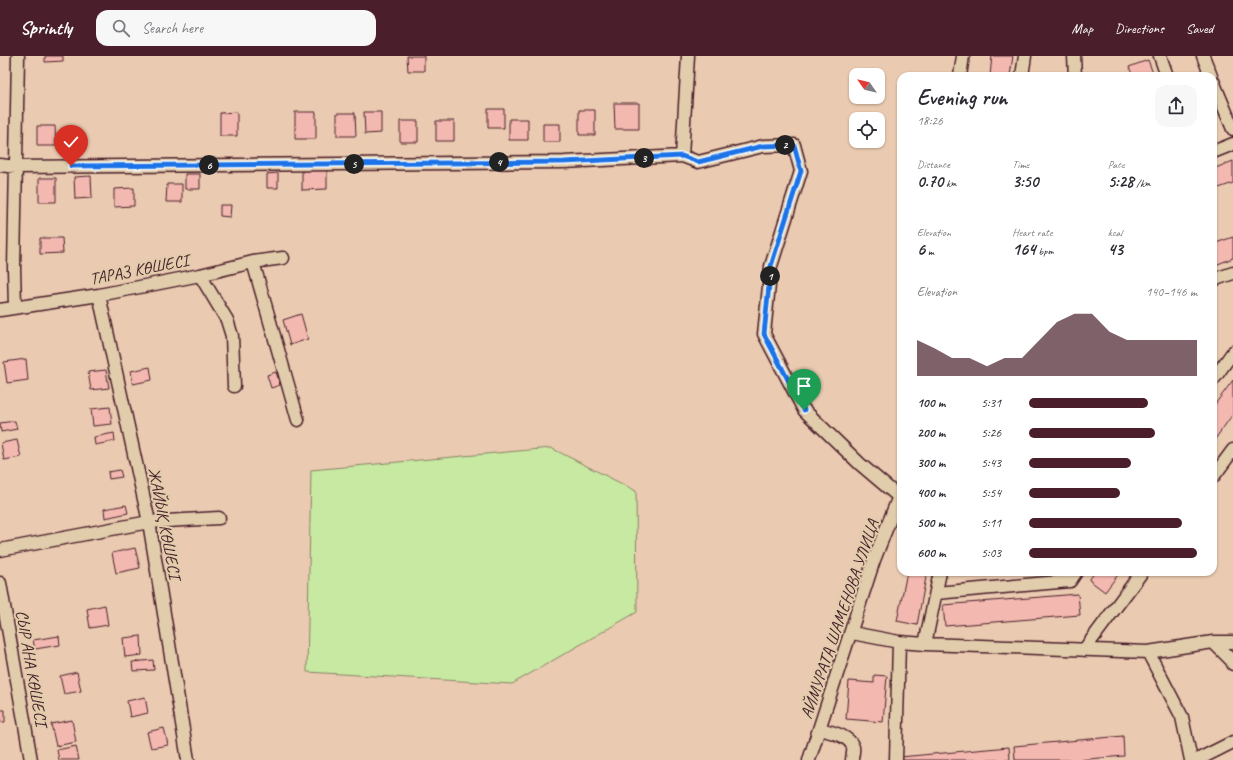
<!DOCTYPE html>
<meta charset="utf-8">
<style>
:root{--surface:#fff;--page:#f7f7f7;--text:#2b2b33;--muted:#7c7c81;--accent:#4a1f2b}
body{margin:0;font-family:Caveat,sans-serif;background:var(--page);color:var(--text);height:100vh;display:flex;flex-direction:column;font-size:15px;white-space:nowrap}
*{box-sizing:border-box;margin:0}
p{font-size:13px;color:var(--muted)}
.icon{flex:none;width:22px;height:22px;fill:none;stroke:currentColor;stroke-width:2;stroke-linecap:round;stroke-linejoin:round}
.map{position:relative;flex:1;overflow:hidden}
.details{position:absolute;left:897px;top:16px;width:320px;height:504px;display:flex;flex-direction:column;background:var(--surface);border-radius:12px;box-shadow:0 1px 3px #0004}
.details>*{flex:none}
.needle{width:26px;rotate:304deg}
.buttons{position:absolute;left:849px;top:12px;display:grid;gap:8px}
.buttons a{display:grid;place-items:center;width:36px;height:36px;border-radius:8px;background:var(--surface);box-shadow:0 1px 3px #0004;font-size:20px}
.pin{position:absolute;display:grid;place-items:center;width:34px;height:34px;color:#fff;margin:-41px -17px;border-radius:50% 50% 50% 0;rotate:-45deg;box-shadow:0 0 4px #0007}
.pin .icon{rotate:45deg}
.km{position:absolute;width:20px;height:20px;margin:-10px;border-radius:50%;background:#222;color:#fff;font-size:11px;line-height:20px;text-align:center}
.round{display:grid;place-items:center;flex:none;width:42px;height:42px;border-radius:12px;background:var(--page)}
.overview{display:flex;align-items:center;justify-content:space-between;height:68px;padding:0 20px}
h1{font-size:22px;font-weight:800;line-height:30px}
.figures{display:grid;grid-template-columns:repeat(3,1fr);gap:6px;height:68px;padding:4px 20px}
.figures div{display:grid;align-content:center}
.figures b{font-size:17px;font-weight:800}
.figures small{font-size:11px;font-weight:400}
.figures p{font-size:11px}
.chart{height:112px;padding:8px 20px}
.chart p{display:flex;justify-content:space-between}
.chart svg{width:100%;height:72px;margin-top:4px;fill:var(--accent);opacity:.7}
ul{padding:0 20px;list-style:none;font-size:13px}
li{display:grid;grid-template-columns:64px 48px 1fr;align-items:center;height:30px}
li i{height:10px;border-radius:5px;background:var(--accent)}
header{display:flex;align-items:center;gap:24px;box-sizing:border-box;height:56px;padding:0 20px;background:var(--accent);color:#fff}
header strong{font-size:19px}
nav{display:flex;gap:22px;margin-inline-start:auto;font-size:14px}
.search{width:280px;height:36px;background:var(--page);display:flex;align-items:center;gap:10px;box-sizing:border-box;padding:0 14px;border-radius:12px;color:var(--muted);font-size:15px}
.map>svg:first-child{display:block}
.green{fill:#c7e9a2;stroke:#888466}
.building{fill:#f3b8b0;stroke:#4a1f2b}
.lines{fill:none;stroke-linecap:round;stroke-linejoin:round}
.minor-casing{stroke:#4a1f2b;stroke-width:15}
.minor{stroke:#e1cdac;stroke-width:12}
.route-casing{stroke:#fff;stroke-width:8}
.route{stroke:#1a73e8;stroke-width:5}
.labels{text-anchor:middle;stroke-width:4;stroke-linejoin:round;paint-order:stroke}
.street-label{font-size:17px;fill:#4a1f2b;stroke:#e1cdac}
</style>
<header>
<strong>Sprintly</strong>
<div class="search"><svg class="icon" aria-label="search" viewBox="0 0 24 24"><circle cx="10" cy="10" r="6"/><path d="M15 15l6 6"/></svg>Search here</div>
<nav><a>Map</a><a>Directions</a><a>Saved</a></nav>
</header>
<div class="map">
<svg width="1233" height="704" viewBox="0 0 1233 704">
<rect width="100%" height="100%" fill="#eacab0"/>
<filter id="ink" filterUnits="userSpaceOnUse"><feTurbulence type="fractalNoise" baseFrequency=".025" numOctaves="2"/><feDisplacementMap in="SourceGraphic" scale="8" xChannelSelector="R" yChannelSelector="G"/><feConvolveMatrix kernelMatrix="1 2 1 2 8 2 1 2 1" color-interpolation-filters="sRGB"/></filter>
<g filter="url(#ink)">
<!-- green -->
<path class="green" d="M551 392 636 435 637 556 512 628 307 616 311 414Z"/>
<!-- building -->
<path class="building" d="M45 0H63V5L45 6Z
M407 0H424V15H408Z
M992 0H1013L1010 20H990Z
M1148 4 1154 20H1133L1129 11Z
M614 47H639V73H615Z
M488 53H504V72H488Z
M579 54H595V79H579Z
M237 56V80H220V57Z
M295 56H316V83H295Z
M364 56H381V77L365 78Z
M337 57H355L356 80H337Z
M509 63H528V84H509Z
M400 65H418V86H400Z
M436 65H454V85H436Z
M543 68H560V86H543Z
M37 70H55L56 90H37Z
M1233 105V127L1213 134V113Z
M302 114H327V133L302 134Z
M278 117V132H267V118Z
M185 118H200V133H185Z
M91 120 92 142 75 143 74 121Z
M39 122H56V146H39Z
M167 128H182V146H166Z
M134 132V150L114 151V133Z
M220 149H231L230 161 220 160Z
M1233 181V202L1213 210V188Z
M40 182H62L63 197 40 198Z
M301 258 308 283 290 289 283 264Z
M26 303 28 324 7 327 4 306Z
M150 311 152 324 133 328 131 315Z
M106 314 109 332 91 334 88 316Z
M276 316 280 329 271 332 267 319Z
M1233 324V358L1213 386V351Z
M110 351 112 368 93 370 91 353Z
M15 365 17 373 1 376 0 367Z
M114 377 115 385 95 389 94 381Z
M17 384 21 401 4 404 1 387Z
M120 414 122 421 109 423 108 416Z
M126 449 128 457 105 462 104 453Z
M135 492 140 512 116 517 112 497Z
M907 516H927L917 569 897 565Z
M1095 516H1120L1105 536 1089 524Z
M1078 538 1080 559 945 570 943 549Z
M105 549 108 569 90 572 87 553Z
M59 580 60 589 35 593 33 584Z
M141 580 142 599 125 601 123 582Z
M153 604 154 614 133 615 132 606Z
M77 616 81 635 64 638 60 620Z
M874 619 887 620 883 666 846 663 849 625 874 627Z
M145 641 148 657 130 661 127 645Z
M0 654H5V666H0Z
M72 664 76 686 56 690 51 668Z
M164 672 168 689 151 692 147 676Z
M1123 680 1124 700 1077 704H1015L1014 690Z
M76 690 79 704H59L57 694Z
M1009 691 1010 704H900V701Z"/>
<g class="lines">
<defs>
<path id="minor" d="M1074 0 1075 20
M1160 0 1167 20
M1203 0 1211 20
M960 20 963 0
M1022 20 1025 0
M1213 25 1233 73
M1213 96 1233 88
M682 100 688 0
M0 109 16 111 564 106 682 100 698 106 763 90 794 89 801 115 771 210 764 278 804 354 860 408 899 441 901 442
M253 206 298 364
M200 219 227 264 232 280 234 330
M1213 224 1233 217
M99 239 149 466 188 704
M15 251 14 212 18 0
M0 254 99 239 200 219 253 206 283 202
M1213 324 1233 296
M1213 421 1233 394
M0 494 149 466 219 462
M0 527 31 704
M936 537 1070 525 1076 516
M852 577 899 586
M1213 586H1233
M925 588 940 516
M1084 594 1142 516
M1148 596 1182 661 1191 704
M820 673C830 676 849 679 853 691 854 695 852 700 852 704
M809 704 874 504 901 435
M896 704 899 586 925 588 1148 596 1213 586 1232 605 1233 608
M1197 704 1233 686"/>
</defs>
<!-- minor casing -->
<use href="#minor" class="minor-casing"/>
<!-- minor -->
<use href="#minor" class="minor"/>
</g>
</g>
<g class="lines" filter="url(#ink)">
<defs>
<path id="route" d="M71 110 564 106 682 100 698 106 763 90 794 89 801 115 771 210 764 278 804 354"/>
</defs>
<!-- route casing -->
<use href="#route" class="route-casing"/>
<!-- route -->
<use href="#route" class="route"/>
</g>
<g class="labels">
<!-- street labels -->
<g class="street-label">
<text transform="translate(139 213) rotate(-11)" y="6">ТАРАЗ КӨШЕСІ</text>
<text transform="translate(165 467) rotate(79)" y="6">ЖАЙЫҚ КӨШЕСІ</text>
<text transform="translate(839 563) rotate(-71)" y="6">АЙМУРАТА ШАМЕНОВА УЛИЦА</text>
<text transform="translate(32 612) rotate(80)" y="6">СЫР АНА КӨШЕСІ</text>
</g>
</g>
</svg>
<div class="buttons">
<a><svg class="needle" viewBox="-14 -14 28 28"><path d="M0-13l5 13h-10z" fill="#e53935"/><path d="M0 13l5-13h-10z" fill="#7c7c81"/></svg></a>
<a><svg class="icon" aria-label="locate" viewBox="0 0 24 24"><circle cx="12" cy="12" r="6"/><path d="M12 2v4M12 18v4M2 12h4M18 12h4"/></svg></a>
</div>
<div class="pin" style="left:804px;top:354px;background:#1e9e55"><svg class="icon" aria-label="arrive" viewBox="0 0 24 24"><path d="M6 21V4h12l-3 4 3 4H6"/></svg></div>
<div class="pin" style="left:71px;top:110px;background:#d93025"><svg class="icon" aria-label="check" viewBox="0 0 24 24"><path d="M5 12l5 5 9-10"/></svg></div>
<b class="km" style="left:770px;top:220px">1</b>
<b class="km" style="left:785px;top:89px">2</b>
<b class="km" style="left:644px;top:102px">3</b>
<b class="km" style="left:499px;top:106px">4</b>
<b class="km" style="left:354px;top:108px">5</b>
<b class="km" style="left:209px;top:109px">6</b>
<section class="details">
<div class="overview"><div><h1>Evening run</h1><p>18:26</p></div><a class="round"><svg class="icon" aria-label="share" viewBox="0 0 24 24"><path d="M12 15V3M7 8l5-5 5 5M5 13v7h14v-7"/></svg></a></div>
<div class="figures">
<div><p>Distance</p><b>0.70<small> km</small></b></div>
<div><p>Time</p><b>3:50</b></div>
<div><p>Pace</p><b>5:28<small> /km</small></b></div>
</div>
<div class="figures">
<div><p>Elevation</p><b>6<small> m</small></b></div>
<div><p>Heart rate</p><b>164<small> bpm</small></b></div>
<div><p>kcal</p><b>43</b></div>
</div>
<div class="chart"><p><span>Elevation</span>140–146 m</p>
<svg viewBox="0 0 160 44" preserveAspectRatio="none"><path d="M0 44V22L10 27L20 33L30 33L40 38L50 33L60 33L70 22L80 11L90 6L100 6L110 17L120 22L130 22L140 22L150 22L160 22V44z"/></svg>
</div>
<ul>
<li><b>100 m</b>5:31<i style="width:71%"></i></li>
<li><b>200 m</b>5:26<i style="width:75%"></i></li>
<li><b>300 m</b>5:43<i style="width:61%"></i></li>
<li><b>400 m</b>5:54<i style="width:54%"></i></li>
<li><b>500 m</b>5:11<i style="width:91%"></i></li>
<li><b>600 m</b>5:03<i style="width:100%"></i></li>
</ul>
</section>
</div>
